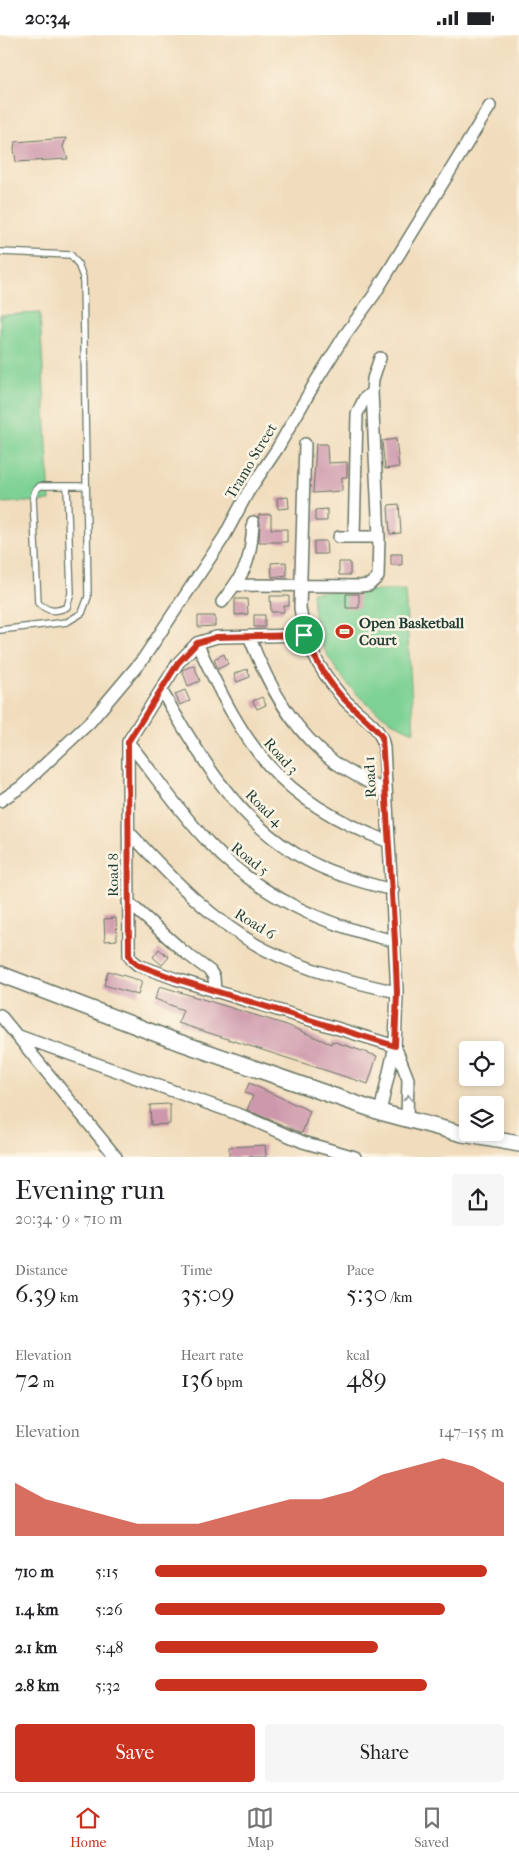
<!DOCTYPE html>
<meta charset="utf-8">
<style>
:root{--surface:#fff;--page:#f6f6f6;--text:#202124;--muted:#757577;--line:#e0e0e0;--accent:#c8321e}
body{margin:0;font-family:"IM FELL French Canon",serif;background:var(--page);color:var(--text);height:100vh;display:flex;flex-direction:column;font-size:19px;white-space:nowrap}
*{box-sizing:border-box;margin:0}
p{font-size:16px;color:var(--muted)}
.icon{flex:none;width:28px;height:28px;fill:none;stroke:currentColor;stroke-width:2;stroke-linecap:round;stroke-linejoin:round}
.map{position:relative;height:1122px;overflow:hidden}
.sheet{display:flex;flex-direction:column;background:var(--surface);flex:1}
.sheet>*{flex:none}
.buttons{position:absolute;left:459px;top:1006px;display:grid;gap:10px}
.buttons a{display:grid;place-items:center;width:45px;height:45px;border-radius:5px;background:var(--surface);box-shadow:0 2px 8px #0003;font-size:25px}
.pin{position:absolute;display:grid;place-items:center;width:42px;height:42px;color:#fff;margin:-21px;border:2px solid #fff;border-radius:50%;box-shadow:0 1px 5px #0007}
.round{display:grid;place-items:center;flex:none;width:52px;height:52px;border-radius:5px;background:var(--page)}
.overview{display:flex;align-items:center;justify-content:space-between;height:85px;padding:0 15px}
h1{font-size:28px;font-weight:600;line-height:38px}
.metrics{display:grid;grid-template-columns:repeat(3,1fr);gap:8px;height:85px;padding:5px 15px}
.metrics div{display:grid;align-content:center}
.metrics b{font-size:25px;font-weight:600}
.metrics small{font-size:14px;font-weight:400}
.metrics p{font-size:14px}
.chart{height:140px;padding:10px 15px}
.chart p{display:flex;justify-content:space-between}
.chart svg{width:100%;height:90px;margin-top:5px;fill:var(--accent);opacity:.7}
.action{display:flex;gap:10px;margin-top:auto;padding:10px 15px}
.action a{flex:1;height:58px;border-radius:5px;background:var(--accent);color:#fff;font-size:20px;font-weight:600;line-height:58px;text-align:center}
.action a+a{background:var(--page);color:var(--text)}
ul{padding:0 15px;list-style:none;font-size:16px}
li{display:grid;grid-template-columns:80px 60px 1fr;align-items:center;height:38px}
li i{height:12px;border-radius:6px;background:var(--accent)}
.status{display:flex;justify-content:space-between;align-items:center;height:35px;padding:0 25px;background:var(--surface);direction:ltr}
.status svg{height:14px;fill:currentColor}
.menu{display:flex;justify-content:space-around;align-items:center;height:70px;border-top:1px solid var(--line);background:var(--surface);font-size:14px;color:var(--muted)}
.menu a{display:grid;justify-items:center;gap:2px}
.menu .selected{color:var(--accent)}
.map>svg:first-child{display:block}
.green{fill:#7dd194;stroke:#4e8764}
.building{fill:#ce98ac}
.lines{fill:none;stroke-linecap:round;stroke-linejoin:round}
.service-casing{stroke:#687564;stroke-width:8}
.minor-casing{stroke:#687564;stroke-width:14}
.tertiary-casing{stroke:#687564;stroke-width:18}
.service{stroke:#fff;stroke-width:5.5}
.minor{stroke:#fff;stroke-width:11}
.tertiary{stroke:#fff;stroke-width:15}
.oneway{stroke:#8f9e9a}
.route-casing{stroke:#fff;stroke-width:10}
.route{stroke:#c8321e;stroke-width:6}
.labels{text-anchor:middle;stroke-width:5;stroke-linejoin:round;paint-order:stroke}
.street-label{font-size:15px;fill:#1f3d34;stroke:#fcf5e5}
.poi-label{font-size:15px;font-weight:bold;fill:#1f3d34;stroke:#fcf5e5;text-anchor:start}
</style>
<div class="status"><b>20:34</b><svg viewBox="0 0 49 12"><path d="M0 12V9h3v3zM5 12V6h3v6zM10 12V3h3v9zM15 12V0h3v12zM26 1h20v11H26zM47 4h2v5h-2z"/></svg></div>
<div class="map">
<svg width="519" height="1122" viewBox="0 0 519 1122">
<rect width="100%" height="100%" fill="#fcf5e5"/>
<filter id="ink" filterUnits="userSpaceOnUse"><feTurbulence type="fractalNoise" baseFrequency=".02" numOctaves="2"/><feDisplacementMap in="SourceGraphic" scale="10" xChannelSelector="R" yChannelSelector="G"/><feConvolveMatrix kernelMatrix="1 2 1 2 8 2 1 2 1" color-interpolation-filters="sRGB"/></filter>
<filter id="wash" filterUnits="userSpaceOnUse"><feTurbulence type="fractalNoise" baseFrequency=".0096" numOctaves="4" result="noise"/><feDisplacementMap in="SourceGraphic" scale="20" xChannelSelector="R" yChannelSelector="G"/><feGaussianBlur stdDeviation="1.12" result="paint"/><feColorMatrix in="noise" values="0 0 0 0 0 0 0 0 0 0 0 0 0 0 0 0 0 1.4 0 .05"/><feComposite in="paint" operator="in"/></filter>
<g filter="url(#wash)">
<rect width="100%" height="100%" fill="#f1ddbd"/>
<!-- green -->
<path class="green" d="M40 278 50 466 0 468V280Z
M405 555 414 697C372 681 333 642 318 599 314 585 313 571 312 557Z"/>
<g id="blocks">
<!-- building -->
<path class="building" d="M66 103 63 112 68 124 16 127 14 114 15 107Z
M396 404 399 432 385 434 382 406Z
M316 409H327L328 428 347 427V442H342V456L313 458Z
M288 462 289 473 278 474 277 463Z
M399 469 401 498 390 499 388 473 389 470Z
M327 474V486H315V475Z
M271 479V494H287V507H259L260 488 258 480Z
M314 506H326L327 519H314Z
M391 519H402V530H391Z
M286 527 287 540 272 542 271 528Z
M339 527H350V540H339Z
M346 559H359V573H346Z
M270 561H289V571H284V577H271Z
M235 564H247L248 579 235 580Z
M254 580H265V592H254Z
M198 581H215V591L198 592Z
M224 619 228 629 218 634 214 624Z
M194 630 200 646 188 651 182 635Z
M247 634 250 642 237 647 234 639Z
M185 655 190 666 180 670 175 659Z
M262 662 266 670 257 674 253 666Z
M116 883 117 905 105 906 104 884Z
M159 914 169 922 162 930 153 922Z
M108 936 142 946 138 960 104 950Z
M160 951 287 990 331 1009 332 1006 377 1021 368 1049 178 988 183 975 155 964Z
M249 1048 310 1076 302 1098 247 1075 253 1061 245 1058Z
M170 1069V1089L151 1090 150 1070Z
M265 1110 266 1122H229V1112Z"/>
</g>
</g>
<g filter="url(#ink)">
<use href="#blocks" fill-opacity="0" stroke="#687564" stroke-width="1"/>
<g class="lines">
<defs>
<path id="service" d="M0 217 71 220 78 229 83 242 88 562 82 578 67 587 0 595
M67 451 71 558 67 572C54 578 48 576 38 568L33 463 35 456 40 451H85"/>
<path id="minor" d="M305 409 300 573C305 609 318 633 342 662 357 680 381 688 384 713L397 957 395 1011 380 1077
M339 502H379
M354 502 357 379 364 364 372 357
M235 550 360 551 369 550 378 542 379 502 372 357 373 344 380 323
M222 567C246 536 251 527 253 487
M304 600 217 602 197 608 178 628 128 707 129 920 132 925 138 930 176 944 395 1011
M249 601C267 648 292 695 333 726 349 738 369 747 386 757
M197 608C246 714 276 763 389 807
M161 655C196 715 234 782 296 819 325 837 360 847 393 855
M128 707C155 740 179 777 209 808 260 862 324 890 395 906
M0 766 21 752 90 687 143 624 224 502 248 457 277 414 316 346 345 300 374 260 490 71
M128 796C169 840 212 887 266 915 308 936 352 947 397 957
M128 867 183 916 210 936 214 942 215 957
M0 980 116 1122
M16 1000 243 1081 303 1107 355 1122
M395 1011 408 1044 407 1083"/>
<path id="tertiary" d="M0 939 170 1004 380 1077 463 1099 519 1109"/>
</defs>
<!-- service casing -->
<use href="#service" class="service-casing"/>
<!-- minor casing -->
<use href="#minor" class="minor-casing"/>
<!-- tertiary casing -->
<use href="#tertiary" class="tertiary-casing"/>
<!-- service -->
<use href="#service" class="service"/>
<!-- minor -->
<use href="#minor" class="minor"/>
<!-- tertiary -->
<use href="#tertiary" class="tertiary"/>
</g>
<!-- one-way arrows -->
<defs><path id="oneway-chevron" d="M-2-3.5L2.5 0L-2 3.5" fill="none" stroke-width="1.6" stroke-linecap="round" stroke-linejoin="round" transform="scale(1.25)"/></defs>
<use class="oneway" href="#oneway-chevron" transform="translate(408 1063) rotate(-88)"/>
</g>
<g class="lines" filter="url(#ink)">
<defs>
<path id="route" d="M304 600C314 622 326 645 343 663 356 677 371 687 382 702L395 906 397 957 395 1011 176 944 138 930 132 925 129 920 128 707 178 628 197 608 216 602Z"/>
</defs>
<!-- route casing -->
<use href="#route" class="route-casing"/>
<!-- route -->
<use href="#route" class="route"/>
</g>
<!-- icons -->
<defs>
<symbol id="stadium-bare" viewBox="-9 -9 18 18"><path d="M0-5a6.5 5 0 1 0 0 10a6.5 5 0 1 0 0-10ZM-3.5-1.8h7v3.6h-7Z" fill="#c8321e" stroke="#fcf5e5" stroke-width="2.5" paint-order="stroke"/></symbol>
</defs>
<g fill-rule="evenodd">
<use href="#stadium-bare" x="332" y="584" width="25" height="25"/>
</g>
<g class="labels">
<!-- street labels -->
<g class="street-label">
<text transform="translate(251 426) rotate(-59)" y="5">Tramo Street</text>
<text transform="translate(281 721) rotate(48)" y="5">Road 3</text>
<text transform="translate(370 742) rotate(-93)" y="5">Road 1</text>
<text transform="translate(264 773) rotate(45)" y="5">Road 4</text>
<text transform="translate(250 824) rotate(39)" y="5">Road 5</text>
<text transform="translate(113 840) rotate(-90)" y="5">Road 8</text>
<text transform="translate(255 889) rotate(32)" y="5">Road 6</text>
</g>
<!-- poi labels -->
<g class="poi-label">
<text x="359" y="593">Open Basketball<tspan x="359" dy="17">Court</tspan></text>
</g>
</g>
</svg>
<div class="buttons">
<a><svg class="icon" aria-label="locate" viewBox="0 0 24 24"><circle cx="12" cy="12" r="6"/><path d="M12 2v4M12 18v4M2 12h4M18 12h4"/></svg></a>
<a><svg class="icon" aria-label="layers" viewBox="0 0 24 24"><path d="M12 4l9 5-9 5-9-5zM3 14l9 5 9-5"/></svg></a>
</div>
<div class="pin" style="left:304px;top:600px;background:#1e9e55"><svg class="icon" aria-label="arrive" viewBox="0 0 24 24"><path d="M6 21V4h12l-3 4 3 4H6"/></svg></div>
</div>
<section class="sheet">
<div class="overview"><div><h1>Evening run</h1><p>20:34 · 9 × 710 m</p></div><a class="round"><svg class="icon" aria-label="share" viewBox="0 0 24 24"><path d="M12 15V3M7 8l5-5 5 5M5 13v7h14v-7"/></svg></a></div>
<div class="metrics">
<div><p>Distance</p><b>6.39<small> km</small></b></div>
<div><p>Time</p><b>35:09</b></div>
<div><p>Pace</p><b>5:30<small> /km</small></b></div>
</div>
<div class="metrics">
<div><p>Elevation</p><b>72<small> m</small></b></div>
<div><p>Heart rate</p><b>136<small> bpm</small></b></div>
<div><p>kcal</p><b>489</b></div>
</div>
<div class="chart"><p><span>Elevation</span>147–155 m</p>
<svg viewBox="0 0 160 44" preserveAspectRatio="none"><path d="M0 44V18L10 26L20 30L30 34L40 38L50 38L60 38L70 34L80 30L90 26L100 26L110 22L120 14L130 10L140 6L150 10L160 18V44z"/></svg>
</div>
<ul>
<li><b>710 m</b>5:15<i style="width:95%"></i></li>
<li><b>1.4 km</b>5:26<i style="width:83%"></i></li>
<li><b>2.1 km</b>5:48<i style="width:64%"></i></li>
<li><b>2.8 km</b>5:32<i style="width:78%"></i></li>
</ul>
<div class="action"><a>Save</a><a>Share</a></div>
</section>
<nav class="menu">
<a class="selected"><svg class="icon" aria-label="home" viewBox="0 0 24 24"><path d="M3 11l9-7 9 7M6 9v11h12V9"/></svg>Home</a>
<a><svg class="icon" aria-label="map" viewBox="0 0 24 24"><path d="M3 6l6-2 6 2 6-2v14l-6 2-6-2-6 2zM9 4v14M15 6v14"/></svg>Map</a>
<a><svg class="icon" aria-label="saved" viewBox="0 0 24 24"><path d="M7 4h10v16l-5-4-5 4z"/></svg>Saved</a>
</nav>
